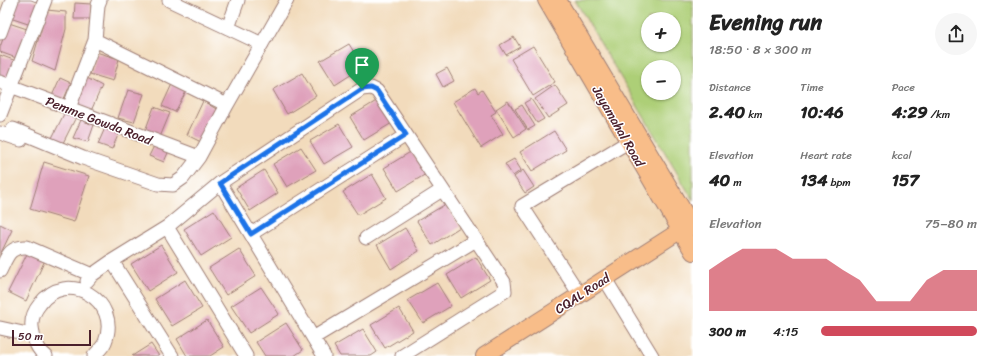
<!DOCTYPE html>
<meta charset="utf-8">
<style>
:root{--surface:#fff;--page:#f6f6f6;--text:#222;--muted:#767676;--accent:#d1495b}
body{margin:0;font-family:Sriracha,sans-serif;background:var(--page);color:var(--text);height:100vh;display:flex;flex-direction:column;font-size:15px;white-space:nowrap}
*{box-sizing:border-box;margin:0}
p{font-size:13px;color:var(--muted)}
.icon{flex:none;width:22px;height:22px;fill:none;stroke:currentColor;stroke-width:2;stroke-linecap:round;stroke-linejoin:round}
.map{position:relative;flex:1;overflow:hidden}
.panel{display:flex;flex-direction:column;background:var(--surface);width:300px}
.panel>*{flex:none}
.controls{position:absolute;left:641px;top:12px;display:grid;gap:8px}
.controls a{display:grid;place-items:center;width:40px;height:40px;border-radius:50%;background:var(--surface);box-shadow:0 1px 3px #0004;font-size:20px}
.scale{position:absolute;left:12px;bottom:10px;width:79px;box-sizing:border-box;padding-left:4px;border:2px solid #4a1f2b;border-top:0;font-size:11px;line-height:14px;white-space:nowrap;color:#4a1f2b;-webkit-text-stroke:3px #fff;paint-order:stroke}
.pin{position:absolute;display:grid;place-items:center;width:34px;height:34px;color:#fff;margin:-41px -17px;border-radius:50% 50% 50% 0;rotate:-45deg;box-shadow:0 0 4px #0007}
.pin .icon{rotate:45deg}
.round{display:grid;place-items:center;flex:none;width:42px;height:42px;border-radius:21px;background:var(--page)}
.summary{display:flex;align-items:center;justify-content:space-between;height:68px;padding:0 16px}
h1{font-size:22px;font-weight:800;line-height:30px}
.figures{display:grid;grid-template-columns:repeat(3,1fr);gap:6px;height:68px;padding:4px 16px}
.figures div{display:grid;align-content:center}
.figures b{font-size:17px;font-weight:800}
.figures small{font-size:11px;font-weight:400}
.figures p{font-size:11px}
.chart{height:112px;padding:8px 16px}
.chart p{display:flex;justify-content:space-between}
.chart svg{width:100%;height:72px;margin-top:4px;fill:var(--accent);opacity:.7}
ul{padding:0 16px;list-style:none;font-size:13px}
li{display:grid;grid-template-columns:64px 48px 1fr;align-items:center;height:30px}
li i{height:10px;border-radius:5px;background:var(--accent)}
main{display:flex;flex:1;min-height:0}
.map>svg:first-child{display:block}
.green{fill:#adcf77;stroke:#7c7751;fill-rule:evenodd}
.building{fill:#dfa1bb}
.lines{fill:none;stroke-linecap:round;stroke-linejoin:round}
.minor-casing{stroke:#9e7d74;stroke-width:15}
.major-casing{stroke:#9e7d74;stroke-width:18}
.minor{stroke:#fff;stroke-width:13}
.major{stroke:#f8bd89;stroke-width:16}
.route-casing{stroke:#fff;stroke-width:8}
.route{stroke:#1a73e8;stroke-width:5}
.labels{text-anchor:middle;stroke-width:3;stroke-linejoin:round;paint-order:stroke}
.street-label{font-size:13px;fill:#4a1f2b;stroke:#fff}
</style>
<main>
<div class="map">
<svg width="693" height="356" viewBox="0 0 693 356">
<rect width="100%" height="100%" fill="#fff"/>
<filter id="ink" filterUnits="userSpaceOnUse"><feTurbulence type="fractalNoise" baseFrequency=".025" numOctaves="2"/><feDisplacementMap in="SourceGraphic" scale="8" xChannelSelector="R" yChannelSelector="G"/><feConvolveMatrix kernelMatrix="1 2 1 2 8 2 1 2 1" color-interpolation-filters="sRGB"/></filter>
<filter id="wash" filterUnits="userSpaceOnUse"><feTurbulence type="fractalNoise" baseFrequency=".012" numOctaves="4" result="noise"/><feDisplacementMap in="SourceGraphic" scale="16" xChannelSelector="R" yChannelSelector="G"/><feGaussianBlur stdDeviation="0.9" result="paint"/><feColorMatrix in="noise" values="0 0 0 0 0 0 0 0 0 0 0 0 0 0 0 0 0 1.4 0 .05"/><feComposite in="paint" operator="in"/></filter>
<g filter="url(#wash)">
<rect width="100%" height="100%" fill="#f2dbbc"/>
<!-- green -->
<path class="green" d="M575 0H693V200ZM648 19H674V45H648ZM648 67H674V93H648Z"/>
<g id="blocks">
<!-- building -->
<path class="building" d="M13 0H31L39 3 31 25 7 17Z
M75 3 91 4V19H74Z
M47 10 66 12V29L55 71 32 61Z
M9 23 30 30 19 59 0 52V47Z
M514 37 520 47 506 55 500 45Z
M349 44 363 67 335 85 320 61Z
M533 46 555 82 533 96 511 59Z
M96 52 119 59 113 81 90 74Z
M0 55 19 62 11 82 0 78Z
M447 68 454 81 443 87 436 74Z
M302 73 316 96 287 114 273 90Z
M60 78 71 83 63 101 52 96Z
M87 78 102 86 91 111 72 103Z
M172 84 187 90 175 112 162 106Z
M555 85 568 105 548 118 535 99Z
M475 88 478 93 482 90 496 112 491 115 503 134 481 148 453 102Z
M128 90 144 94 134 122 118 118Z
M531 99 544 119 537 123 524 103Z
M378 100 392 123 364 140 350 117Z
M203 101 218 110 201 142 187 135Z
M508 101 526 129 514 137 496 109Z
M522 105 535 126 528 130 515 109Z
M154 107 170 113 160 137 145 131Z
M65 112 76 117 63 143 52 138Z
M81 120 94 125 88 142 73 138Z
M339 124 353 147 324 164 310 141Z
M105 128 119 133 112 149 98 144Z
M554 131 566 150 532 171 520 152Z
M156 142 170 148 164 162 149 156Z
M301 147 316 170 287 187 273 164Z
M412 151 426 174 398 191 384 168Z
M514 159 521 170 513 176 505 164Z
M44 162 89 176 74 222 30 209Z
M264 170 278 193 250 211 236 188Z
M523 170 534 187 525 193 514 177Z
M372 174 386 198 358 215 343 192Z
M446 204 460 227 432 245 417 221Z
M214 210 231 237 201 256 184 229Z
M0 224 12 230 0 255Z
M405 228 419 251 391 269 377 245Z
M161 245 178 272 148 291 131 264Z
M239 249 256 276 226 295 209 268Z
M28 252 45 260 26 301 8 292Z
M476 257 490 280 461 298 447 275Z
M185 280 202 308 172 326 155 299Z
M437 283 451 306 423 323 408 300Z
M261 287 279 314 249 333 231 306Z
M399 308 413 331 385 348 371 325Z
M207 320 224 347 210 356H187L177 339Z
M286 323 303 350 294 356H265L256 342Z
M363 329 377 352 371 356H340L334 346Z
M151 344 159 356H132Z"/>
</g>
</g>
<g filter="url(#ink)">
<use href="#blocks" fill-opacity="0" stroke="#9e7d74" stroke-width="1"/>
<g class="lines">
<defs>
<path id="minor" d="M100 0 98 5 95 40 227 105
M169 0 262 44
M228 28 238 0
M0 33 12 0
M0 82 199 157
M69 108 95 40
M0 115 45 0
M13 129 83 158 158 184 173 185 183 178 199 157 227 105 287 0
M0 133 21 140
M220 183 324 356
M167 227 246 356
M251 234 406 135
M366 238 442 190
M0 271C7 257 9 246 27 247L92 275
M605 279 652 356
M87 281 92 275 112 261
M580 295 522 206 628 142
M0 328 32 335
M313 338 476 240
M46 356C36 349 33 338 32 327 31 318 35 310 40 304 66 268 122 300 105 342 103 347 97 352 94 356
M172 356 112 261 167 227 220 183 362 89 371 88 377 91 504 282 505 291 402 356"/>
<path id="major" d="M546 0 693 252
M558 0 693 227
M484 356 678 232 689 226"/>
</defs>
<!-- minor casing -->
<use href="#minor" class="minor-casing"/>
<!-- major casing -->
<use href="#major" class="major-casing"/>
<!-- minor -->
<use href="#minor" class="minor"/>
<!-- major -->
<use href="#major" class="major"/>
</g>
</g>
<g class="lines" filter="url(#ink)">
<defs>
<path id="route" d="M371 88 377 91 406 135 251 234 220 183 362 89Z"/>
</defs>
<!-- route casing -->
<use href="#route" class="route-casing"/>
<!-- route -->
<use href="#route" class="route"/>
</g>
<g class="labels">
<!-- street labels -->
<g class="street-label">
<text transform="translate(99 120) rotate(21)" y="5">Pemme Gowda Road</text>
<text transform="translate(619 126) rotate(60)" y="5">Jayamahal Road</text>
<text transform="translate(582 293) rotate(-33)" y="5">CQAL Road</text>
</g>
</g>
</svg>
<div class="controls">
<a>+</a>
<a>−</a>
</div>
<div class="scale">50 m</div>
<div class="pin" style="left:362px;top:89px;background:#1e9e55"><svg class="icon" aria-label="arrive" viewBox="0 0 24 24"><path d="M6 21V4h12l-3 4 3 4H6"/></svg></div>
</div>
<section class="panel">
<div class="summary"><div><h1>Evening run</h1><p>18:50 · 8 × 300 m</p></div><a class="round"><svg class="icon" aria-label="share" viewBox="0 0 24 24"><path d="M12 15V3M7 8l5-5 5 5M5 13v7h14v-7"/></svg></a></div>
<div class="figures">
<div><p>Distance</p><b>2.40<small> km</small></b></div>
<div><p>Time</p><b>10:46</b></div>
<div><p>Pace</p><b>4:29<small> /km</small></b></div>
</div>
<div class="figures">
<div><p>Elevation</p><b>40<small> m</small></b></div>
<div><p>Heart rate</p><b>134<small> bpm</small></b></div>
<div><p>kcal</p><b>157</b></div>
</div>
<div class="chart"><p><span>Elevation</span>75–80 m</p>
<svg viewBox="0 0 160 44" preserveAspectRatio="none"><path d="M0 44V19L10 12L20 6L30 6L40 6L50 12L60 12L70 12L80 19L90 25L100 38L110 38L120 38L130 25L140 19L150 19L160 19V44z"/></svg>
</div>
<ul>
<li><b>300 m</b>4:15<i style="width:100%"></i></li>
</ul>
</section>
</main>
